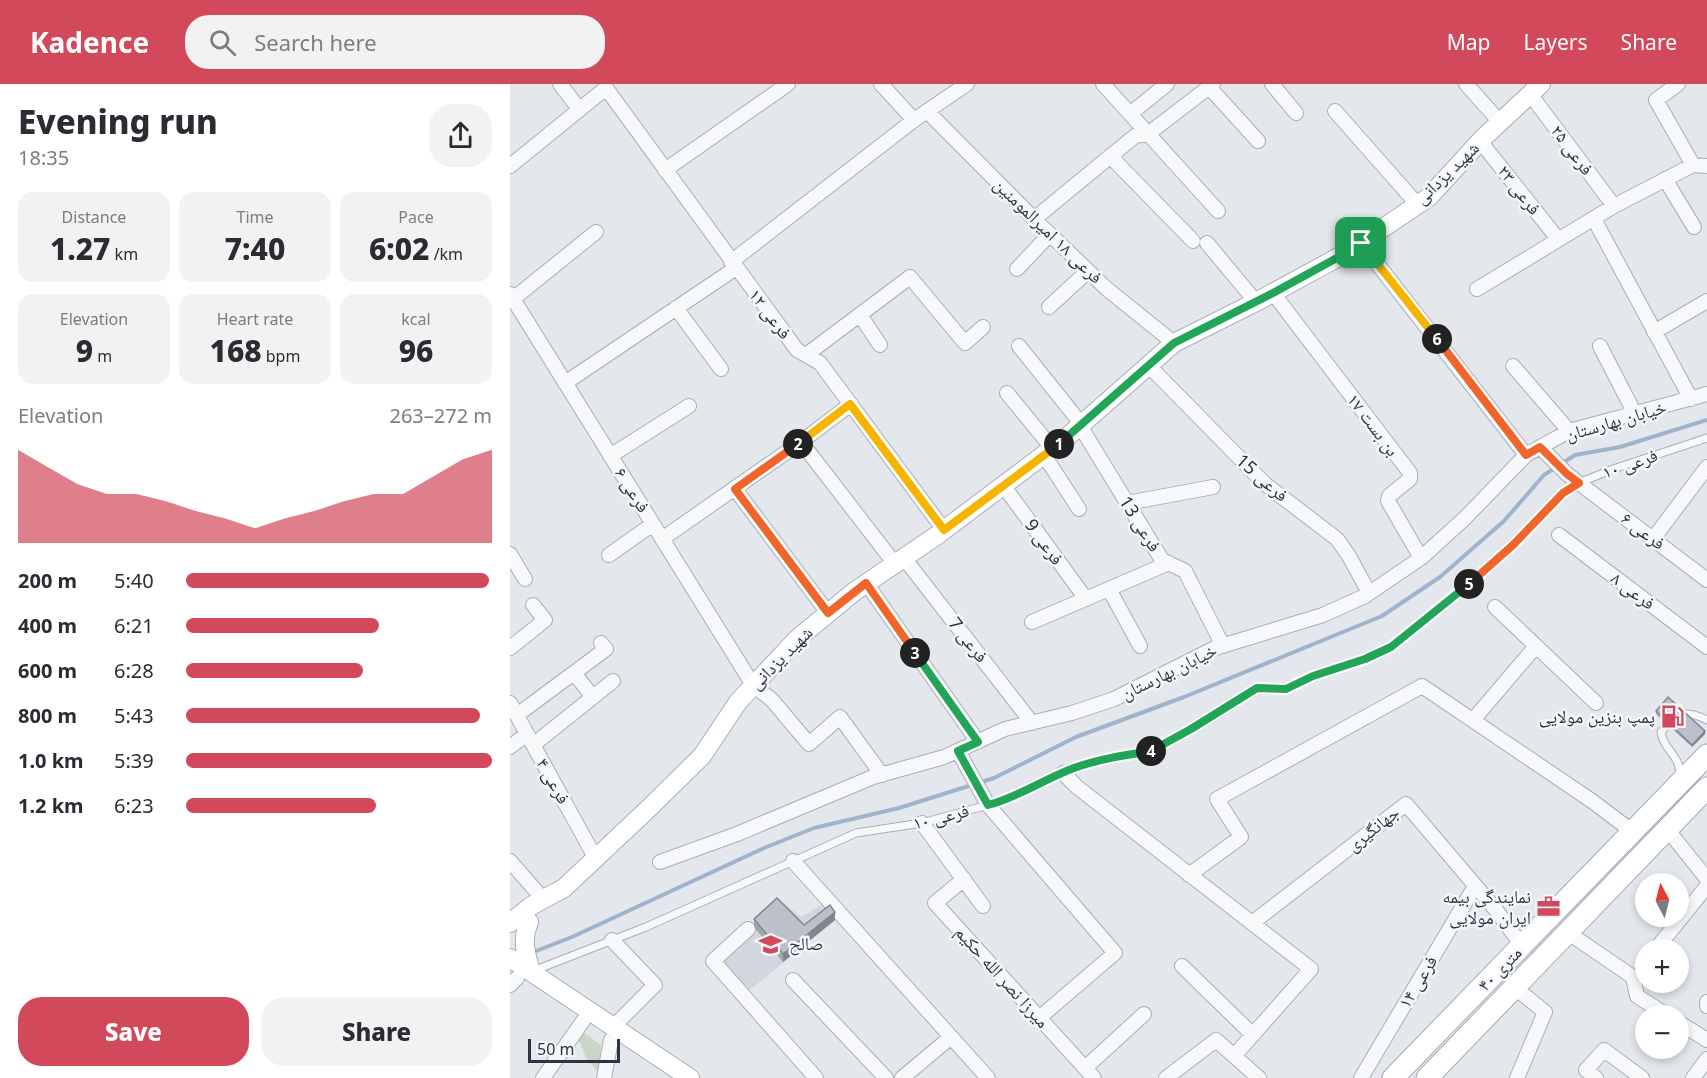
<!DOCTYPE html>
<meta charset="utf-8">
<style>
:root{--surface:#fff;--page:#f2f2f3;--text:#2b2b33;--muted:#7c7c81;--accent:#d1495b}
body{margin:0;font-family:"Noto Sans","Noto Naskh Arabic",sans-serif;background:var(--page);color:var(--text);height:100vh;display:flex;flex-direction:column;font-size:22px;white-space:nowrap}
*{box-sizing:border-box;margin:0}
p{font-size:20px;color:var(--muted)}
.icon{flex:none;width:33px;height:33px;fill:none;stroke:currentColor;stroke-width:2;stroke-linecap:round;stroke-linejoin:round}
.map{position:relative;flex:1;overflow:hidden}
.panel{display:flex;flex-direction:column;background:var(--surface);width:510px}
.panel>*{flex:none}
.needle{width:39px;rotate:353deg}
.tools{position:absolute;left:1125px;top:789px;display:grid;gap:12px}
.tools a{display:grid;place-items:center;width:54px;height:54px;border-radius:50%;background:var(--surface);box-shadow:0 3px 9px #0003;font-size:30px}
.scale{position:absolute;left:18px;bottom:15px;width:92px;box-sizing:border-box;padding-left:6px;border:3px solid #2b3445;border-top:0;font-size:16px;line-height:21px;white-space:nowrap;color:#2b3445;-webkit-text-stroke:4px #f4f6f9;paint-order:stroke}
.pin{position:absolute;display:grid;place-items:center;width:51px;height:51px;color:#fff;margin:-26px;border-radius:12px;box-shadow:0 3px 9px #0006}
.km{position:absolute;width:30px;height:30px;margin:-15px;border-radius:50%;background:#222;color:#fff;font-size:16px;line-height:30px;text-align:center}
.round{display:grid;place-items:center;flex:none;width:63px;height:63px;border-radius:24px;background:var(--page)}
.summary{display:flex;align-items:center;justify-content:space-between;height:102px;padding:0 18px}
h1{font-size:33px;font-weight:800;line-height:45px}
.metrics{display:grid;grid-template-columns:repeat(3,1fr);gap:9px;height:102px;padding:6px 18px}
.metrics div{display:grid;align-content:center;border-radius:15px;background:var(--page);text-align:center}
.metrics b{font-size:30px;font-weight:800}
.metrics small{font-size:16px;font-weight:400}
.metrics p{font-size:16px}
.chart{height:168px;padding:12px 18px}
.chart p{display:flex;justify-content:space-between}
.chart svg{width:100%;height:108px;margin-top:6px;fill:var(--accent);opacity:.7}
.action{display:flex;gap:12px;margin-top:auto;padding:12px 18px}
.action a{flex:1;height:69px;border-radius:24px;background:var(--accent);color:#fff;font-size:24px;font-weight:800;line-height:69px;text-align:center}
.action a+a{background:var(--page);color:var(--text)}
ul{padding:0 18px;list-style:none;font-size:20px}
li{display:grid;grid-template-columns:96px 72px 1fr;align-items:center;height:45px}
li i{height:15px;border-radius:8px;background:var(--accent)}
header{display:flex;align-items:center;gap:36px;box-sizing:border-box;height:84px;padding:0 30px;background:var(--accent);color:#fff}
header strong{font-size:28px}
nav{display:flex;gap:33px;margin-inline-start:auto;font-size:21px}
.search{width:420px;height:54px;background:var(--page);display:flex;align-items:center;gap:15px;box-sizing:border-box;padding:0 21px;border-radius:24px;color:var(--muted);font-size:22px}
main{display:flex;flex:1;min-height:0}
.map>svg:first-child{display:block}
.built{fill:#d2d6de}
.green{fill:#c9d6c5}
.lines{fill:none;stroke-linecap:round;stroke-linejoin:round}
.stream{stroke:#9fb4cc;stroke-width:4}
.lane-casing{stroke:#a9aeb7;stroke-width:9}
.street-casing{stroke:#a9aeb7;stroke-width:16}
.secondary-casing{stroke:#a9aeb7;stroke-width:20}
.primary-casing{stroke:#a3abb8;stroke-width:23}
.lane{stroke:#f7f8fa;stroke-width:7}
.street{stroke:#f7f8fa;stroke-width:14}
.secondary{stroke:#fff;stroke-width:18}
.primary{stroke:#fff;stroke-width:21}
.wall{fill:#a1a5ae}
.shaded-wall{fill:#83868d}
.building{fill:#bbc0ca;stroke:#83868d;stroke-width:1.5}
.split-1-casing{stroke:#fff;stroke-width:12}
.split-2-casing{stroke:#fff;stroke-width:12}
.split-3-casing{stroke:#fff;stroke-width:12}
.split-4-casing{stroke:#fff;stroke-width:12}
.split-5-casing{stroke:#fff;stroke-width:12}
.split-6-casing{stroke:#fff;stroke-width:12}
.split-7-casing{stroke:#fff;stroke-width:12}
.split-1{stroke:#22a559;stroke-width:8}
.split-2{stroke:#f5b400;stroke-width:8}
.split-3{stroke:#f0652b;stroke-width:8}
.split-4{stroke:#22a559;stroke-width:8}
.split-5{stroke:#22a559;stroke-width:8}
.split-6{stroke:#f0652b;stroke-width:8}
.split-7{stroke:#f5b400;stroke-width:8}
.labels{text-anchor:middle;stroke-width:5;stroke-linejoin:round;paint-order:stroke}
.street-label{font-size:18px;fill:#2b3445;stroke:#f4f6f9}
.poi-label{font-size:18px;fill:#2b3445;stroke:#f4f6f9;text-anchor:end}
</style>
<header>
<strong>Kadence</strong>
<div class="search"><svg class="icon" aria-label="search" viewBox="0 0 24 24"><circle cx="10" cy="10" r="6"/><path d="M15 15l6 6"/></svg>Search here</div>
<nav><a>Map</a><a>Layers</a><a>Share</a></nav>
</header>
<main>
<section class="panel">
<div class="summary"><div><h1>Evening run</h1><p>18:35</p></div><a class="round"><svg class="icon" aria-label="share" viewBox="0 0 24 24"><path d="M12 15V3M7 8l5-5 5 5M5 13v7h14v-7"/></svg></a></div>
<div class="metrics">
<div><p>Distance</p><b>1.27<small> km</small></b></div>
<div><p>Time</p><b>7:40</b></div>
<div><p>Pace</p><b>6:02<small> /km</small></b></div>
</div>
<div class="metrics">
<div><p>Elevation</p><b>9<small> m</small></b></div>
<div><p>Heart rate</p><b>168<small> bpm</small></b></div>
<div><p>kcal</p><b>96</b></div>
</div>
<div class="chart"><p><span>Elevation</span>263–272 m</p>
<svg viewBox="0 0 160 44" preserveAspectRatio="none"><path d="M0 44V6L10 13L20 20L30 24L40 24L50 27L60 31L70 34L80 38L90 34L100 31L110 27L120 24L130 24L140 17L150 10L160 6V44z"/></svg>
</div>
<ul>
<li><b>200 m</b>5:40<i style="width:99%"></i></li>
<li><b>400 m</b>6:21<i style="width:63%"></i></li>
<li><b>600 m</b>6:28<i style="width:58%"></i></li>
<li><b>800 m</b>5:43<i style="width:96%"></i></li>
<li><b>1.0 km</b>5:39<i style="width:100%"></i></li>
<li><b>1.2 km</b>6:23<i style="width:62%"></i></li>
</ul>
<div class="action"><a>Save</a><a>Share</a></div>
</section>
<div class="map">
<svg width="1197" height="994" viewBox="0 0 1197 994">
<rect width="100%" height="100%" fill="#e4e7ec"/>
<!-- built -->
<path class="built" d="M272 818 291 833 313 820 325 836 236 909 207 876Z"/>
<!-- green -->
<path class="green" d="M73 948 91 961 89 989 78 977 68 955Z"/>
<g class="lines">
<!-- stream -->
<path class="stream" d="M21 869 62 853 254 764 304 744 389 724 484 694 566 653 674 613 872 532 930 493 994 437 1034 391 1065 371 1110 363 1197 336"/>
<defs>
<path id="lane" d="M1169 693C1173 673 1153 666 1151 648 1167 630 1174 624 1197 636
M23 887 136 843 346 749 412 739 496 716 563 684 605 673 645 666 747 604 776 605 803 592 855 575 881 563 947 511 1003 461 1053 409 1069 399 1103 385 1197 354"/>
<path id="street" d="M50 0 69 25
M371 0 404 36
M593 0 708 127
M762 0 786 29
M956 0 990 38
M1168 0 1146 16 1183 81 1197 82
M699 3 748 57
M1020 10 1104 122
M825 27 907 120
M418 28 524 135 597 205 664 259
M620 30 657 0
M970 57 1048 155
M600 72 683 157
M0 82 96 4 287 266 310 279 434 446
M155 86 278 0
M1155 95 1184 143
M524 135 625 52 638 50 703 0
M1084 135 1181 315
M697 159 746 218
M851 159 1016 371
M221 178 404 36 457 0
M507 185 540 150
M967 205 1104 122 1183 81
M763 209 900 389V395L879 412 878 417 911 474
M0 210 243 601 262 616 299 660 330 633 372 691
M3 215 86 148
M539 223 578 187
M166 224 211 285
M350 231 370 261
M1144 248 1197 217
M509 262 572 341 575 350 652 476 675 487 713 562
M1090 262 1125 330
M296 271 400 193 455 259 473 243
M638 281 755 400 827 455 839 472 859 509
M1003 282 1059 347
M55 299 226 184
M497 309 542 364
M291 358 385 480
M1030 363 1057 390 1197 496
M534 371 569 425
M100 372 179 322
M493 401 576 515
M225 405 318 529
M617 419 703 403
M1049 451 1197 563
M152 455 291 358 341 320
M1143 455 1197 383
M0 470 15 495
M99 471 143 440
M394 474 522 639
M356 499 468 658
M599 505 630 562
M985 523 1086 619
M522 538 659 479
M0 564 35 536 23 521
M64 589 83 613
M0 619 86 775
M7 631 96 565 91 559
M963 636 1026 562
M23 661 103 597
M0 663 17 650
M448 667 478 721 605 869 529 934
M553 689 567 703 801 885 724 972
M412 739 473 822
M1157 745 1197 795
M0 777 33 815
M283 777 478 994
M150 778 227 750 363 693 434 673 495 645 562 629 604 615 705 564 813 531 855 512 911 474 955 434 1016 371 1059 347 1197 310
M679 791 731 753 707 715 912 602 1082 717 1123 748
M454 795 425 819 584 994
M742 839 896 720 986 826 1012 862
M238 845 203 877 306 994
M1057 848 1123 893 1127 912 1158 932
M102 856 145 901 103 943
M1150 860 1197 802
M672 882 743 951
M283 896 376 994
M0 901 7 894
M1004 903 1035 928 1007 994
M1197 918V922
M1168 938 1197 956
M575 984 634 930
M33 994 73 937
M94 994 101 956
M392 994 441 953
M656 994 706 956 749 994
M851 994 965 802
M1086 994 1076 986 1094 966 1132 994
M1183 994 1197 975"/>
<path id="secondary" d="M19 838C11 856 16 870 21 888
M0 839 21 822 54 804 137 726 192 672 228 618 287 555 345 507 426 452 556 354 664 259 746 218 836 169 919 113 973 54 1031 0
M0 874 180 994"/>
<path id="primary" d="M883 994 1197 671
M917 994 1197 704"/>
</defs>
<!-- lane casing -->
<use href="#lane" class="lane-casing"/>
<!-- street casing -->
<use href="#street" class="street-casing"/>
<!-- secondary casing -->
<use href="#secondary" class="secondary-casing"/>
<!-- primary casing -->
<use href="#primary" class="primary-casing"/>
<!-- lane -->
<use href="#lane" class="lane"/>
<!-- street -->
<use href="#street" class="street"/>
<!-- secondary -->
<use href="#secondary" class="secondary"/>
<!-- primary -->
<use href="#primary" class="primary"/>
</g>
<!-- wall -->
<path class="wall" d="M1146 627 1195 650 1182 663 1146 630Z
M244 835 294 841 325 836 273 878 244 843Z"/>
<!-- shaded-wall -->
<path class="shaded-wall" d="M1195 647V650L1182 663V661Z
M325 828V836L273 878V870Z"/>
<!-- building -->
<path class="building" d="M1158 613 1195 647 1182 661 1146 627Z
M267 814 294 841 320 821 325 828 273 870 244 835Z"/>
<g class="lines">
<defs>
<path id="split-1" d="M549 360 664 259 763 209 836 169 851 159"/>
<path id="split-2" d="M288 360 340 320 434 446 549 360"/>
<path id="split-3" d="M288 360 225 405 318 529 356 499 405 569"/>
<path id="split-4" d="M405 569 468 658 448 667 478 721C509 713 534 695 564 684 589 675 615 671 641 667"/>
<path id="split-5" d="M641 667 681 645 747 604 776 605 803 592 855 575 881 563 959 500"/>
<path id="split-6" d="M927 255 1016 371 1030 363 1057 390 1069 399 1053 409 1003 461 959 500"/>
<path id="split-7" d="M851 159 927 255"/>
</defs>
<!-- split-1 casing -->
<use href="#split-1" class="split-1-casing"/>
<!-- split-2 casing -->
<use href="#split-2" class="split-2-casing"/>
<!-- split-3 casing -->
<use href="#split-3" class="split-3-casing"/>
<!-- split-4 casing -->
<use href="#split-4" class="split-4-casing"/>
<!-- split-5 casing -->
<use href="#split-5" class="split-5-casing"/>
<!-- split-6 casing -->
<use href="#split-6" class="split-6-casing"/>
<!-- split-7 casing -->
<use href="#split-7" class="split-7-casing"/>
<!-- split-1 -->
<use href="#split-1" class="split-1"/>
<!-- split-2 -->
<use href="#split-2" class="split-2"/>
<!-- split-3 -->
<use href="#split-3" class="split-3"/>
<!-- split-4 -->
<use href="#split-4" class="split-4"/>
<!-- split-5 -->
<use href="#split-5" class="split-5"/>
<!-- split-6 -->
<use href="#split-6" class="split-6"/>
<!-- split-7 -->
<use href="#split-7" class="split-7"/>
</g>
<!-- icons -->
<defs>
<symbol id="fuel-bare" viewBox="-9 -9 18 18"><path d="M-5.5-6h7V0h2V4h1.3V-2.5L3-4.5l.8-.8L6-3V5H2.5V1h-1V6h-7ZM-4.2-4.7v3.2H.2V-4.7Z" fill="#d1495b" stroke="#f4f6f9" stroke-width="2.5" paint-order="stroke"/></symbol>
<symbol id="office-bare" viewBox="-9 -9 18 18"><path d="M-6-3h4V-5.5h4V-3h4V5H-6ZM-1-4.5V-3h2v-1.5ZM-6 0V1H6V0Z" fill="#d1495b" stroke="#f4f6f9" stroke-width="2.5" paint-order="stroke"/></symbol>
<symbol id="school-bare" viewBox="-9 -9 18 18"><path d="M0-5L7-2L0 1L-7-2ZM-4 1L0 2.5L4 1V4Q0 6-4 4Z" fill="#d1495b" stroke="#f4f6f9" stroke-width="2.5" paint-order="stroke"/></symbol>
</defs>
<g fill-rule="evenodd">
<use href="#fuel-bare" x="1146" y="616" width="33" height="33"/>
<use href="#office-bare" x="1022" y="806" width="33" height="33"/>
<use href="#school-bare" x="244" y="844" width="33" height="33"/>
</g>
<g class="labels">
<!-- street labels -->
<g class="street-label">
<text transform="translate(1062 66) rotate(53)" y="6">فرعی ۲۵</text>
<text transform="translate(937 89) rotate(-44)" y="6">شهید یزدانی</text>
<text transform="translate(1009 106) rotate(52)" y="6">فرعی ۲۳</text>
<text transform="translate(538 147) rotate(44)" y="6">فرعی ۱۸ امیرالمومنین</text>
<text transform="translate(260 230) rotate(53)" y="6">فرعی ۱۲</text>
<text transform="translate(1106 337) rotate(-16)" y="6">خیابان بهارستان</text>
<text transform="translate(863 341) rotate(53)" y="6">بن بست ۱۷</text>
<text transform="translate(1120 380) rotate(-19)" y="6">فرعی ۱۰</text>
<text transform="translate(752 394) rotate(41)" y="6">فرعی 15</text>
<text transform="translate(122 406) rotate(58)" y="6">فرعی ۶</text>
<text transform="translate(630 440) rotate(58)" y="6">فرعی 13</text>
<text transform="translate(1133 447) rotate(37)" y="6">فرعی ۶</text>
<text transform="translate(534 458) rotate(54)" y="6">فرعی 9</text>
<text transform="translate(1123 507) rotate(37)" y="6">فرعی ۸</text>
<text transform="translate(458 556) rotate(52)" y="6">فرعی 7</text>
<text transform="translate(271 574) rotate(-45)" y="6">شهید یزدانی</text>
<text transform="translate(659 588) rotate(-26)" y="6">خیابان بهارستان</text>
<text transform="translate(43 697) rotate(61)" y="6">فرعی ۴</text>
<text transform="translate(431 733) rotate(-14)" y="6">فرعی ۱۰</text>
<text transform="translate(863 745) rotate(-38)" y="6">جهانگیری</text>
<text transform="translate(990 885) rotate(-46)" y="6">۴۰ متری</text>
<text transform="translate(492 893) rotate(48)" y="6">میرزا نصر الله حکیم</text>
<text transform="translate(908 898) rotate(-59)" y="6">فرعی ۱۴</text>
</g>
<!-- poi labels -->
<g class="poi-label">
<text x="1145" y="639">پمپ بنزین مولایی</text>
<text x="1021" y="819">نمایندگی بیمه<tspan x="1021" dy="21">ایران مولایی</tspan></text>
<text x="279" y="866" text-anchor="start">صالح</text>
</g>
</g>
</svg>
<div class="tools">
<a><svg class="needle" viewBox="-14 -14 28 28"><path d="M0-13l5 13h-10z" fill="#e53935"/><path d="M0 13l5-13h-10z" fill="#7c7c81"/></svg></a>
<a>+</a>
<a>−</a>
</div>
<div class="scale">50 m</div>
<div class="pin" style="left:851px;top:159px;background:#1e9e55"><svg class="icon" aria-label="arrive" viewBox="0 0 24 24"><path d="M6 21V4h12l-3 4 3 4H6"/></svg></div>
<b class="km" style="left:549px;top:360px">1</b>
<b class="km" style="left:288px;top:360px">2</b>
<b class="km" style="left:405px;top:569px">3</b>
<b class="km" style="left:641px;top:667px">4</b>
<b class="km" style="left:959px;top:500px">5</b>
<b class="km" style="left:927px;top:255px">6</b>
</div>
</main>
